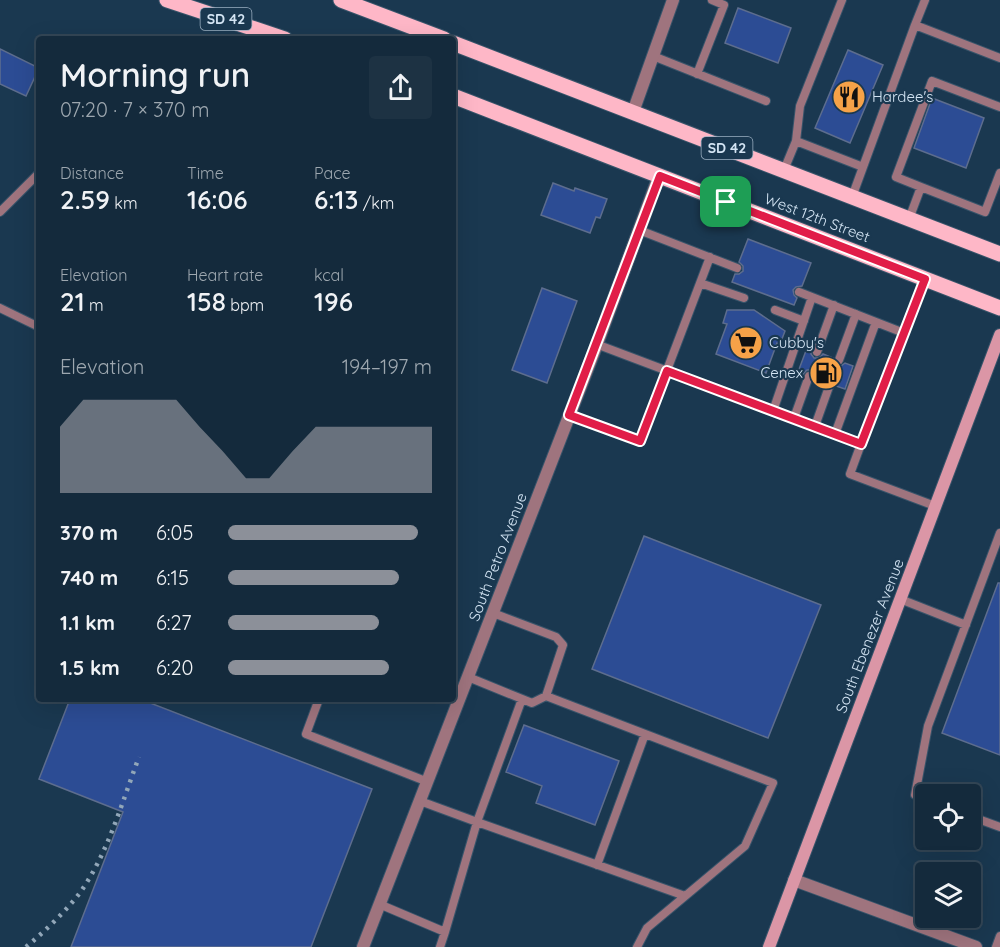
<!DOCTYPE html>
<meta charset="utf-8">
<style>
:root{--surface:#142a3c;--page:#1d3243;--text:#f1f3f6;--muted:#9da7af;--line:#334656;--accent:#8c9099}
body{margin:0;font-family:Quicksand,sans-serif;background:var(--page);color:var(--text);height:100vh;display:flex;flex-direction:column;font-size:22px;white-space:nowrap}
*{box-sizing:border-box;margin:0}
p{font-size:20px;color:var(--muted)}
.icon{flex:none;width:33px;height:33px;fill:none;stroke:currentColor;stroke-width:2;stroke-linecap:round;stroke-linejoin:round}
.map{position:relative;flex:1;overflow:hidden}
.sheet{position:absolute;left:36px;top:36px;width:420px;height:666px;display:flex;flex-direction:column;background:var(--surface);border-radius:6px;box-shadow:0 6px 24px #0002,0 0 0 2px var(--line)}
.sheet>*{flex:none}
.buttons{position:absolute;left:915px;top:784px;display:grid;gap:12px}
.buttons a{display:grid;place-items:center;width:66px;height:66px;border-radius:6px;background:var(--surface);box-shadow:0 6px 24px #0002,0 0 0 2px var(--line);font-size:30px}
.pin{position:absolute;display:grid;place-items:center;width:51px;height:51px;color:#fff;margin:-26px;border-radius:12px;box-shadow:0 3px 9px #0006}
.round{display:grid;place-items:center;flex:none;width:63px;height:63px;border-radius:6px;background:var(--page)}
.summary{display:flex;align-items:center;justify-content:space-between;height:102px;padding:0 24px}
h1{font-size:33px;font-weight:600;line-height:45px}
.metrics{display:grid;grid-template-columns:repeat(3,1fr);gap:9px;height:102px;padding:6px 24px}
.metrics div{display:grid;align-content:center}
.metrics b{font-size:26px;font-weight:600}
.metrics small{font-size:16px;font-weight:400}
.metrics p{font-size:16px}
.chart{height:168px;padding:12px 24px}
.chart p{display:flex;justify-content:space-between}
.chart svg{width:100%;height:108px;margin-top:6px;fill:var(--accent);opacity:.7}
ul{padding:0 24px;list-style:none;font-size:20px}
li{display:grid;grid-template-columns:96px 72px 1fr;align-items:center;height:45px}
li i{height:15px;border-radius:8px;background:var(--accent)}
.map>svg:first-child{display:block}
.building{fill:#2c4c94;stroke:#5d6d8e;stroke-width:1.5}
.lines{fill:none;stroke-linecap:round;stroke-linejoin:round}
.lane-casing{stroke:#38546a;stroke-width:10}
.street-casing{stroke:#38546a;stroke-width:14}
.secondary-casing{stroke:#38546a;stroke-width:14}
.primary-casing{stroke:#38546a;stroke-width:17}
.lane{stroke:#9f747e;stroke-width:8}
.street{stroke:#9f747e;stroke-width:12}
.secondary{stroke:#db96a6;stroke-width:12}
.primary{stroke:#feb7c7;stroke-width:15}
.rail{stroke:#92a7b9;stroke-width:4.5;stroke-dasharray:3 6;stroke-linecap:butt}
.route-casing{stroke:#fff;stroke-width:12}
.route{stroke:#e11d48;stroke-width:8}
.labels{text-anchor:middle;stroke-width:4.5;stroke-linejoin:round;paint-order:stroke}
.shield{fill:#1a3850;stroke:#9cb0c2;stroke-width:1.5}
.shield-label{font-size:14px;font-weight:bold;fill:#d3e4f3}
.poi-label{font-size:15px;fill:#d3e4f3;stroke:#1a3850;text-anchor:start}
.street-label{font-size:15px;fill:#d3e4f3;stroke:#1a3850}
</style>
<div class="map">
<svg width="1000" height="947" viewBox="0 0 1000 947">
<rect width="100%" height="100%" fill="#1a3850"/>
<!-- building -->
<path class="building" d="M738 8 791 28 778 63 725 43Z
M0 49 39 68 26 96 0 84Z
M848 50 883 65 850 143 815 128Z
M932 98 984 118 966 168 914 148Z
M553 183 574 191 575 188 607 199 600 218 596 217 590 233 541 215Z
M748 239 811 263 802 286 796 287 793 290 794 295 797 298 794 305 732 282 735 274H739L743 271V266L739 262Z
M542 288 577 301 547 383 512 370Z
M727 310H754L785 331 780 344 777 343 766 373 716 354 727 324 723 323Z
M807 348 811 350V354L814 358H819L823 354 833 358 836 366H841L845 363 853 366 845 389 836 386V382L833 378H828L824 381 815 378V374L812 370H807L803 374 798 372Z
M644 536 821 605 768 738 592 669Z
M998 583H1000V755L942 733Z
M70 699H140L372 789 311 947H71L123 812 39 779Z
M524 725 619 761 595 825 536 803 542 786 506 772Z"/>
<g class="lines">
<defs>
<path id="lane" d="M842 0 800 106 796 141 863 167
M915 25 925 0
M653 56 766 101
M697 74 724 5 712 0
M784 170 796 141
M921 187 896 177 932 81 1000 107
M852 197 915 25 1000 58
M0 212 39 173
M909 219 921 187 985 212 1000 173
M639 230 737 268
M700 283 744 298
M799 292 904 333 925 279
M0 308 39 327
M775 310 804 321
M596 344 861 444 904 333
M817 352 834 305
M839 360 856 314
M773 411 812 297
M569 415 640 441 710 257
M794 418 809 376
M815 426 830 384
M835 434 876 322
M861 444 850 474 935 506
M900 599 966 625
M468 677 532 703 546 696 563 645 556 637 493 613
M546 696 773 783 745 846 647 928 637 947
M319 699 306 734 428 782
M926 799 915 795 928 726 1000 533
M420 801 477 822 522 699
M970 816 1000 827
M597 865 645 734
M379 904 445 932 477 822 685 896
M440 947 445 932
M996 947 1000 936"/>
<path id="street" d="M633 112 673 0
M794 880 976 947
M363 947 594 352 659 176"/>
<path id="secondary" d="M769 947 1000 335"/>
<path id="primary" d="M167 0 285 39
M341 0 444 39
M453 43 1000 254
M453 96 1000 308"/>
</defs>
<!-- lane casing -->
<use href="#lane" class="lane-casing"/>
<!-- street casing -->
<use href="#street" class="street-casing"/>
<!-- secondary casing -->
<use href="#secondary" class="secondary-casing"/>
<!-- primary casing -->
<use href="#primary" class="primary-casing"/>
<!-- lane -->
<use href="#lane" class="lane"/>
<!-- street -->
<use href="#street" class="street"/>
<!-- secondary -->
<use href="#secondary" class="secondary"/>
<!-- primary -->
<use href="#primary" class="primary"/>
<!-- rail -->
<path class="rail" d="M26 947C45 931 64 913 79 894 108 854 122 802 139 757"/>
</g>
<g class="lines">
<defs>
<path id="route" d="M660 176 925 279 861 444 667 371 640 441 569 415Z"/>
</defs>
<!-- route casing -->
<use href="#route" class="route-casing"/>
<!-- route -->
<use href="#route" class="route"/>
</g>
<!-- icons -->
<defs>
<symbol id="restaurant-disc" viewBox="-11 -11 22 22"><circle r="9.5" fill="#f6a248" stroke="#1a3850"/><path d="M-5-6h1v4h1v-4h1v4h1v-4h1v5L-1.5 .5V6h-2V.5L-5-1ZM5-6V6H3V1.5H1.5Q1.5-4 5-6Z" fill="#111"/></symbol>
<symbol id="supermarket-disc" viewBox="-11 -11 22 22"><circle r="9.5" fill="#f6a248" stroke="#1a3850"/><path d="M-6-5.5h2.5l.6 2H6L4.5 2H-2.5L-4.4-4H-6ZM-1.5 3.2a1.3 1.3 0 1 0 .1 0ZM3 3.2a1.3 1.3 0 1 0 .1 0Z" fill="#111"/></symbol>
<symbol id="fuel-disc" viewBox="-11 -11 22 22"><circle r="9.5" fill="#f6a248" stroke="#1a3850"/><path d="M-5.5-6h7V0h2V4h1.3V-2.5L3-4.5l.8-.8L6-3V5H2.5V1h-1V6h-7ZM-4.2-4.7v3.2H.2V-4.7Z" fill="#111"/></symbol>
</defs>
<g fill-rule="evenodd">
<use href="#restaurant-disc" x="830" y="78" width="38" height="38"/>
<use href="#supermarket-disc" x="727" y="324" width="38" height="38"/>
<use href="#fuel-disc" x="807" y="354" width="38" height="38"/>
</g>
<g class="labels">
<!-- shield labels -->
<g class="shield">
<rect x="200.5" y="8" width="51" height="22" rx="4.5"/>
<rect x="701.5" y="137" width="51" height="22" rx="4.5"/>
</g>
<g class="shield-label">
<text x="226" y="24">SD 42</text>
<text x="727" y="153">SD 42</text>
</g>
<!-- poi labels -->
<g class="poi-label">
<text x="872" y="102">Hardee's</text>
<text x="769" y="348">Cubby's</text>
<text x="803" y="378" text-anchor="end">Cenex</text>
</g>
<!-- street labels -->
<g class="street-label">
<text transform="translate(817 218) rotate(21)" y="5">West 12th Street</text>
<text transform="translate(498 557) rotate(-69)" y="5">South Petro Avenue</text>
<text transform="translate(870 636) rotate(-69)" y="5">South Ebenezer Avenue</text>
</g>
</g>
</svg>
<div class="buttons">
<a><svg class="icon" aria-label="locate" viewBox="0 0 24 24"><circle cx="12" cy="12" r="6"/><path d="M12 2v4M12 18v4M2 12h4M18 12h4"/></svg></a>
<a><svg class="icon" aria-label="layers" viewBox="0 0 24 24"><path d="M12 4l9 5-9 5-9-5zM3 14l9 5 9-5"/></svg></a>
</div>
<div class="pin" style="left:726px;top:202px;background:#1e9e55"><svg class="icon" aria-label="arrive" viewBox="0 0 24 24"><path d="M6 21V4h12l-3 4 3 4H6"/></svg></div>
<section class="sheet">
<div class="summary"><div><h1>Morning run</h1><p>07:20 · 7 × 370 m</p></div><a class="round"><svg class="icon" aria-label="share" viewBox="0 0 24 24"><path d="M12 15V3M7 8l5-5 5 5M5 13v7h14v-7"/></svg></a></div>
<div class="metrics">
<div><p>Distance</p><b>2.59<small> km</small></b></div>
<div><p>Time</p><b>16:06</b></div>
<div><p>Pace</p><b>6:13<small> /km</small></b></div>
</div>
<div class="metrics">
<div><p>Elevation</p><b>21<small> m</small></b></div>
<div><p>Heart rate</p><b>158<small> bpm</small></b></div>
<div><p>kcal</p><b>196</b></div>
</div>
<div class="chart"><p><span>Elevation</span>194–197 m</p>
<svg viewBox="0 0 160 44" preserveAspectRatio="none"><path d="M0 44V17L10 6L20 6L30 6L40 6L50 6L60 17L70 27L80 38L90 38L100 27L110 17L120 17L130 17L140 17L150 17L160 17V44z"/></svg>
</div>
<ul>
<li><b>370 m</b>6:05<i style="width:93%"></i></li>
<li><b>740 m</b>6:15<i style="width:84%"></i></li>
<li><b>1.1 km</b>6:27<i style="width:74%"></i></li>
<li><b>1.5 km</b>6:20<i style="width:79%"></i></li>
</ul>
</section>
</div>
